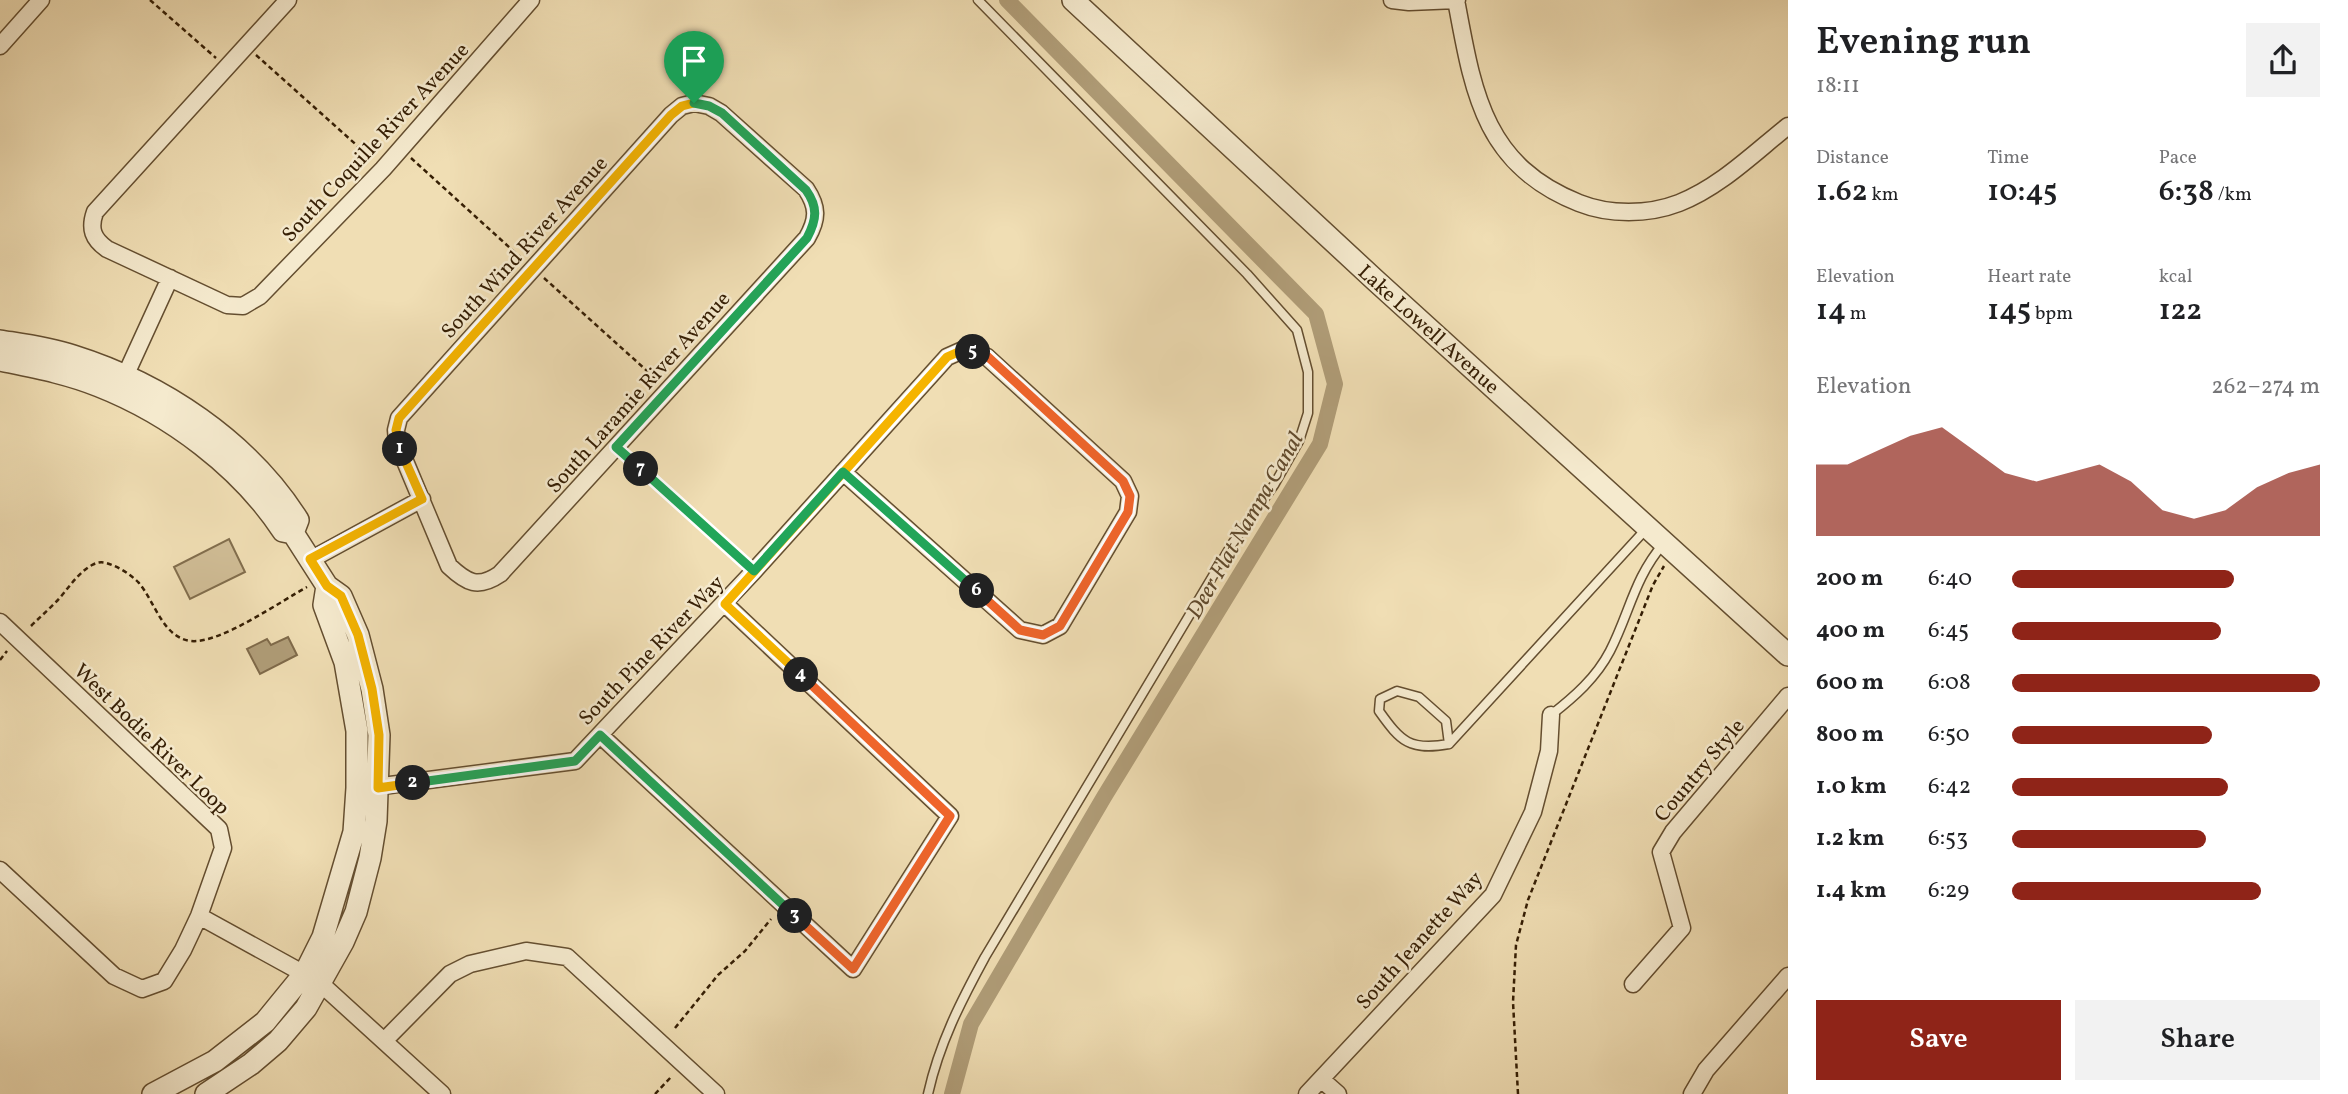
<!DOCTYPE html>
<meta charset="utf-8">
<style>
:root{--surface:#fff;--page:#f2f2f2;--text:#202124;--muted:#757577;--accent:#8f2418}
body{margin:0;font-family:Vollkorn,serif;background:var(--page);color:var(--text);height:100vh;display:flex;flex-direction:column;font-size:26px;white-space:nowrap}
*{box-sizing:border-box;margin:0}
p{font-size:23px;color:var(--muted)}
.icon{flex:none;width:38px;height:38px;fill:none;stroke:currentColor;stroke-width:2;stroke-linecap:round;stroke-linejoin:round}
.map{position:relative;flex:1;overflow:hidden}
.panel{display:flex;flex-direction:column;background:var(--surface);width:560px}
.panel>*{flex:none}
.pin{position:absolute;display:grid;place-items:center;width:60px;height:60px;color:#fff;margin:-72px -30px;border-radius:50% 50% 50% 0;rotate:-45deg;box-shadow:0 0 7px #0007}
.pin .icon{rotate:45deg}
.km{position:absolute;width:35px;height:35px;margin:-18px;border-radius:50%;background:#222;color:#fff;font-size:19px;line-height:35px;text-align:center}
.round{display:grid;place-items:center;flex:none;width:74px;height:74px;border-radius:0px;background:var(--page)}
.summary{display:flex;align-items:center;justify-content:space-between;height:119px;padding:0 28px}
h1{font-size:38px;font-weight:600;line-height:52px}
.figures{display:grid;grid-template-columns:repeat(3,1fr);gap:10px;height:119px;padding:7px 28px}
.figures div{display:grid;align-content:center}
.figures b{font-size:30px;font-weight:600}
.figures small{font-size:19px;font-weight:400}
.figures p{font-size:19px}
.chart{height:196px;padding:14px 28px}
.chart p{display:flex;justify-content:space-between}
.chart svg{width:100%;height:126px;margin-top:7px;fill:var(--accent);opacity:.7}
.action{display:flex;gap:14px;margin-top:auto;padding:14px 28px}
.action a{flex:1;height:80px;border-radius:0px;background:var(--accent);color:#fff;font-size:28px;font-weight:600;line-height:80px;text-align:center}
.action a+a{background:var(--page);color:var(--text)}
ul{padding:0 28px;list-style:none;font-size:23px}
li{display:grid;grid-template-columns:112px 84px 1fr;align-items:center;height:52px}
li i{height:18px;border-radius:9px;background:var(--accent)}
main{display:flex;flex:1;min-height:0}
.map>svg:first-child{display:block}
.green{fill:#d0bd96;stroke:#826e4d;stroke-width:2}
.water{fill:#b09d78;stroke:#7f6a4a;stroke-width:2}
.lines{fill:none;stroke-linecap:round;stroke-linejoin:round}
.canal{stroke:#b09d78;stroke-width:16}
.service-casing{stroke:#644e30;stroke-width:11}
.minor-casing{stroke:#644e30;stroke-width:19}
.tertiary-casing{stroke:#644e30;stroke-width:24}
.path{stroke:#351e04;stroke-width:2.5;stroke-dasharray:5 3.5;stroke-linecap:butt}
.service{stroke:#f5eace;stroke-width:8}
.minor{stroke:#f5eace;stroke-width:16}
.tertiary{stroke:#f5eace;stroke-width:21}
.split-1-casing{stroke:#fff;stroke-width:14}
.split-2-casing{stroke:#fff;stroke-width:14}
.split-3-casing{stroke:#fff;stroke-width:14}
.split-4-casing{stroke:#fff;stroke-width:14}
.split-5-casing{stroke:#fff;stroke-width:14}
.split-6-casing{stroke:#fff;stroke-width:14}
.split-7-casing{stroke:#fff;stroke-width:14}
.split-8-casing{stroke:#fff;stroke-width:14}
.split-1{stroke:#f5b400;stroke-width:9}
.split-2{stroke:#f5b400;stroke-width:9}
.split-3{stroke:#22a559;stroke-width:9}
.split-4{stroke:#f0652b;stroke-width:9}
.split-5{stroke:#f5b400;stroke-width:9}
.split-6{stroke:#f0652b;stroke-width:9}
.split-7{stroke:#22a559;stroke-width:9}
.split-8{stroke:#22a559;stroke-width:9}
.labels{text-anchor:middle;stroke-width:5;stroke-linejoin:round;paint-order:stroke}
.street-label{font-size:21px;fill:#351e04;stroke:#f5eace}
.water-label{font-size:23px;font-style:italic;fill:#604a2d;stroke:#f5eace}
</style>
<main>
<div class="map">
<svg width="1788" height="1094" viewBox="0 0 1788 1094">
<rect width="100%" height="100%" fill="#f0deb4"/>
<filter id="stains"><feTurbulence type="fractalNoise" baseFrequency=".00286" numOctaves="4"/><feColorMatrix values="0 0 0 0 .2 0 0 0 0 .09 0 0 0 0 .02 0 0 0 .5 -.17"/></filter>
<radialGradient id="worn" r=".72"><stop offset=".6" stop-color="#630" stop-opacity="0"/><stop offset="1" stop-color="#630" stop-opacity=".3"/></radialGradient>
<!-- green -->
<path class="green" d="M229 539 245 572 190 599 174 567Z"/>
<!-- water -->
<path class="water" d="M288 637 297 655 260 674 247 649 267 639 271 645Z"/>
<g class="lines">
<!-- canal -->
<path class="canal" d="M952 1094 971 1024 1104 797 1320 444 1335 384 1316 314 1007 0"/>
<defs>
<path id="service" d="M1397 691 1419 697 1446 721 1449 744C1410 751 1401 742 1379 711L1380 699Z
M1551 715C1574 697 1596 678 1610 651 1630 612 1634 578 1664 543
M1449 744 1647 528
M928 1094C939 1044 961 1001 985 957L1232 544 1274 485 1299 441 1308 413V372L1297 330 1247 274 978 0"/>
<path id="minor" d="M288 0 95 212C89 229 93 239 107 249L227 305 243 306 260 296 383 169 531 0
M1392 0 1409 2 1457 0
M1456 0C1473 91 1483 165 1579 203 1609 215 1648 215 1679 203 1720 187 1754 153 1788 126
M0 46 41 0
M694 103 709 106 721 113 806 189C818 207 818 219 807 238L500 574C478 589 467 583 449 566L397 442 396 430 399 418 671 115 682 106Z
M121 385 170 278
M310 560 422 499
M0 622 219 829 223 848 199 916 183 950 164 981 142 989 114 976 0 870
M600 735 853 969 950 816 725 604
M367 788 575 761 754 571 947 357 965 349 987 357 1123 481 1130 496 1128 512 1060 626 1043 635 1020 630 843 472
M199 916 319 982 442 1094
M1633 984 1682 928 1661 852 1673 832 1788 696
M384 1041 450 974 470 964 526 951 567 957 716 1094
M1321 1079 1338 1094
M1307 1094 1493 895 1533 812 1549 751 1551 715
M1692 1094 1706 1070 1788 976"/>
<path id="tertiary" d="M1073 0 1375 280 1788 655
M0 341C25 345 49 348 73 356 162 384 248 441 298 520L293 533
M0 360C34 367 67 373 99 386 170 414 241 467 283 531L293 533 327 586 341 596 358 635 372 689 379 735 376 821 370 858 356 912 343 942 306 1008 278 1041 251 1064 206 1094
M153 1094 215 1061 265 1022 305 973 323 937 354 832 357 788V731L345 662 324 605 327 586"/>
</defs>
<!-- service casing -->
<use href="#service" class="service-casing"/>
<!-- minor casing -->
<use href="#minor" class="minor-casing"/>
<!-- tertiary casing -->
<use href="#tertiary" class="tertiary-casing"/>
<!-- path -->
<path class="path" d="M150 0 216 58
M256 55 371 158
M411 158 520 257
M544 278 656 379
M627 456 741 560
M31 626C39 618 47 611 55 603 67 591 76 574 92 565 99 561 105 562 112 565 122 569 131 575 139 583 155 602 163 638 191 641 220 644 281 601 307 587
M0 660 7 651
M675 1028 718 975 745 951 771 919
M655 1094 672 1076
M1518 1094 1513 1002 1516 945 1528 900 1653 585 1664 566"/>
<!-- service -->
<use href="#service" class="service"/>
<!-- minor -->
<use href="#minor" class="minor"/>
<!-- tertiary -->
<use href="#tertiary" class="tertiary"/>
</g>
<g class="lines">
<defs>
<path id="split-1" d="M400 449 396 430 399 418 671 115 682 106 694 103"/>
<path id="split-2" d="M400 449 422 499 310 559 327 586 341 596 358 635 372 689 379 735 378 788 413 783"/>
<path id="split-3" d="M413 783 575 761 600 735 795 916"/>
<path id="split-4" d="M795 916 853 969 950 816 801 675"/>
<path id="split-5" d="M801 675 725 604 947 357 965 349 973 352"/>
<path id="split-6" d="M973 352 987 356 1123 481 1130 496 1128 512 1060 626 1043 635 1020 630 977 591"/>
<path id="split-7" d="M641 469 754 571 843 472 977 591"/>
<path id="split-8" d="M641 469 616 447 807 238C817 219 818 207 806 190L722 113 709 106 694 103"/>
</defs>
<!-- split-1 casing -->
<use href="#split-1" class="split-1-casing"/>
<!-- split-2 casing -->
<use href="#split-2" class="split-2-casing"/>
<!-- split-3 casing -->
<use href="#split-3" class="split-3-casing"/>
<!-- split-4 casing -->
<use href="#split-4" class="split-4-casing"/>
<!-- split-5 casing -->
<use href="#split-5" class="split-5-casing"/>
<!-- split-6 casing -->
<use href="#split-6" class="split-6-casing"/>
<!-- split-7 casing -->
<use href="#split-7" class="split-7-casing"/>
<!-- split-8 casing -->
<use href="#split-8" class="split-8-casing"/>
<!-- split-1 -->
<use href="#split-1" class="split-1"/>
<!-- split-2 -->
<use href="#split-2" class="split-2"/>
<!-- split-3 -->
<use href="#split-3" class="split-3"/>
<!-- split-4 -->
<use href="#split-4" class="split-4"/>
<!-- split-5 -->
<use href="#split-5" class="split-5"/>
<!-- split-6 -->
<use href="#split-6" class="split-6"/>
<!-- split-7 -->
<use href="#split-7" class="split-7"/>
<!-- split-8 -->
<use href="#split-8" class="split-8"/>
</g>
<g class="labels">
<!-- street labels -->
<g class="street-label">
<text transform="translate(375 142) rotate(-47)" y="7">South Coquille River Avenue</text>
<text transform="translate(524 247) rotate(-48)" y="7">South Wind River Avenue</text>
<text transform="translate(1429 329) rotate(42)" y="7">Lake Lowell Avenue</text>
<text transform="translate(638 392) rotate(-48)" y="7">South Laramie River Avenue</text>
<text transform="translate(651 650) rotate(-46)" y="7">South Pine River Way</text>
<text transform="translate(152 739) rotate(44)" y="7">West Bodie River Loop</text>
<text transform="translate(1699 770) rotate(-50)" y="7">Country Style</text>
<text transform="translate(1419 940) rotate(-48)" y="7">South Jeanette Way</text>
</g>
<!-- water labels -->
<g class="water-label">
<text transform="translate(1244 525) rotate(-60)" y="8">Deer Flat Nampa Canal</text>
</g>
</g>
<rect width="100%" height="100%" filter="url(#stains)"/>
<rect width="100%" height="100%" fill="url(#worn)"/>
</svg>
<div class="pin" style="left:694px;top:103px;background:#1e9e55"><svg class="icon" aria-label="arrive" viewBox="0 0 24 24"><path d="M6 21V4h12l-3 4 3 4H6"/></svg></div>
<b class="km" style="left:400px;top:449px">1</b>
<b class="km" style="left:413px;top:783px">2</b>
<b class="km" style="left:795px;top:916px">3</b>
<b class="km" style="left:801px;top:675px">4</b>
<b class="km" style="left:973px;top:352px">5</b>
<b class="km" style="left:977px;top:591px">6</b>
<b class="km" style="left:641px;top:469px">7</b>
</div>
<section class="panel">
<div class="summary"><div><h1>Evening run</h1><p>18:11</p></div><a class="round"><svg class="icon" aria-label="share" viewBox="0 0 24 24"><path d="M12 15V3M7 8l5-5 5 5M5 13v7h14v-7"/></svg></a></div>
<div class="figures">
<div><p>Distance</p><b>1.62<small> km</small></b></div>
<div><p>Time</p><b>10:45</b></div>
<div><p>Pace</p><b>6:38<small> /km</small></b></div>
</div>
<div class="figures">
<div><p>Elevation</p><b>14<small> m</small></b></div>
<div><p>Heart rate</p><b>145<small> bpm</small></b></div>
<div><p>kcal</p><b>122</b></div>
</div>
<div class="chart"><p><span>Elevation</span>262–274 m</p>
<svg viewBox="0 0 160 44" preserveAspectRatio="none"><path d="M0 44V19L10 19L20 14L30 9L40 6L50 14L60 22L70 25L80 22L90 19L100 25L110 35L120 38L130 35L140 27L150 22L160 19V44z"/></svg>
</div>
<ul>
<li><b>200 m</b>6:40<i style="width:72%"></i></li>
<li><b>400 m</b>6:45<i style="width:68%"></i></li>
<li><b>600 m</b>6:08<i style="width:100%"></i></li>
<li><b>800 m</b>6:50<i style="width:65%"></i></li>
<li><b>1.0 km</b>6:42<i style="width:70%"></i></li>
<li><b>1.2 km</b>6:53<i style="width:63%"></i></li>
<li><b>1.4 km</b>6:29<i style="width:81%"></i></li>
</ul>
<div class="action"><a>Save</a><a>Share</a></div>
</section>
</main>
